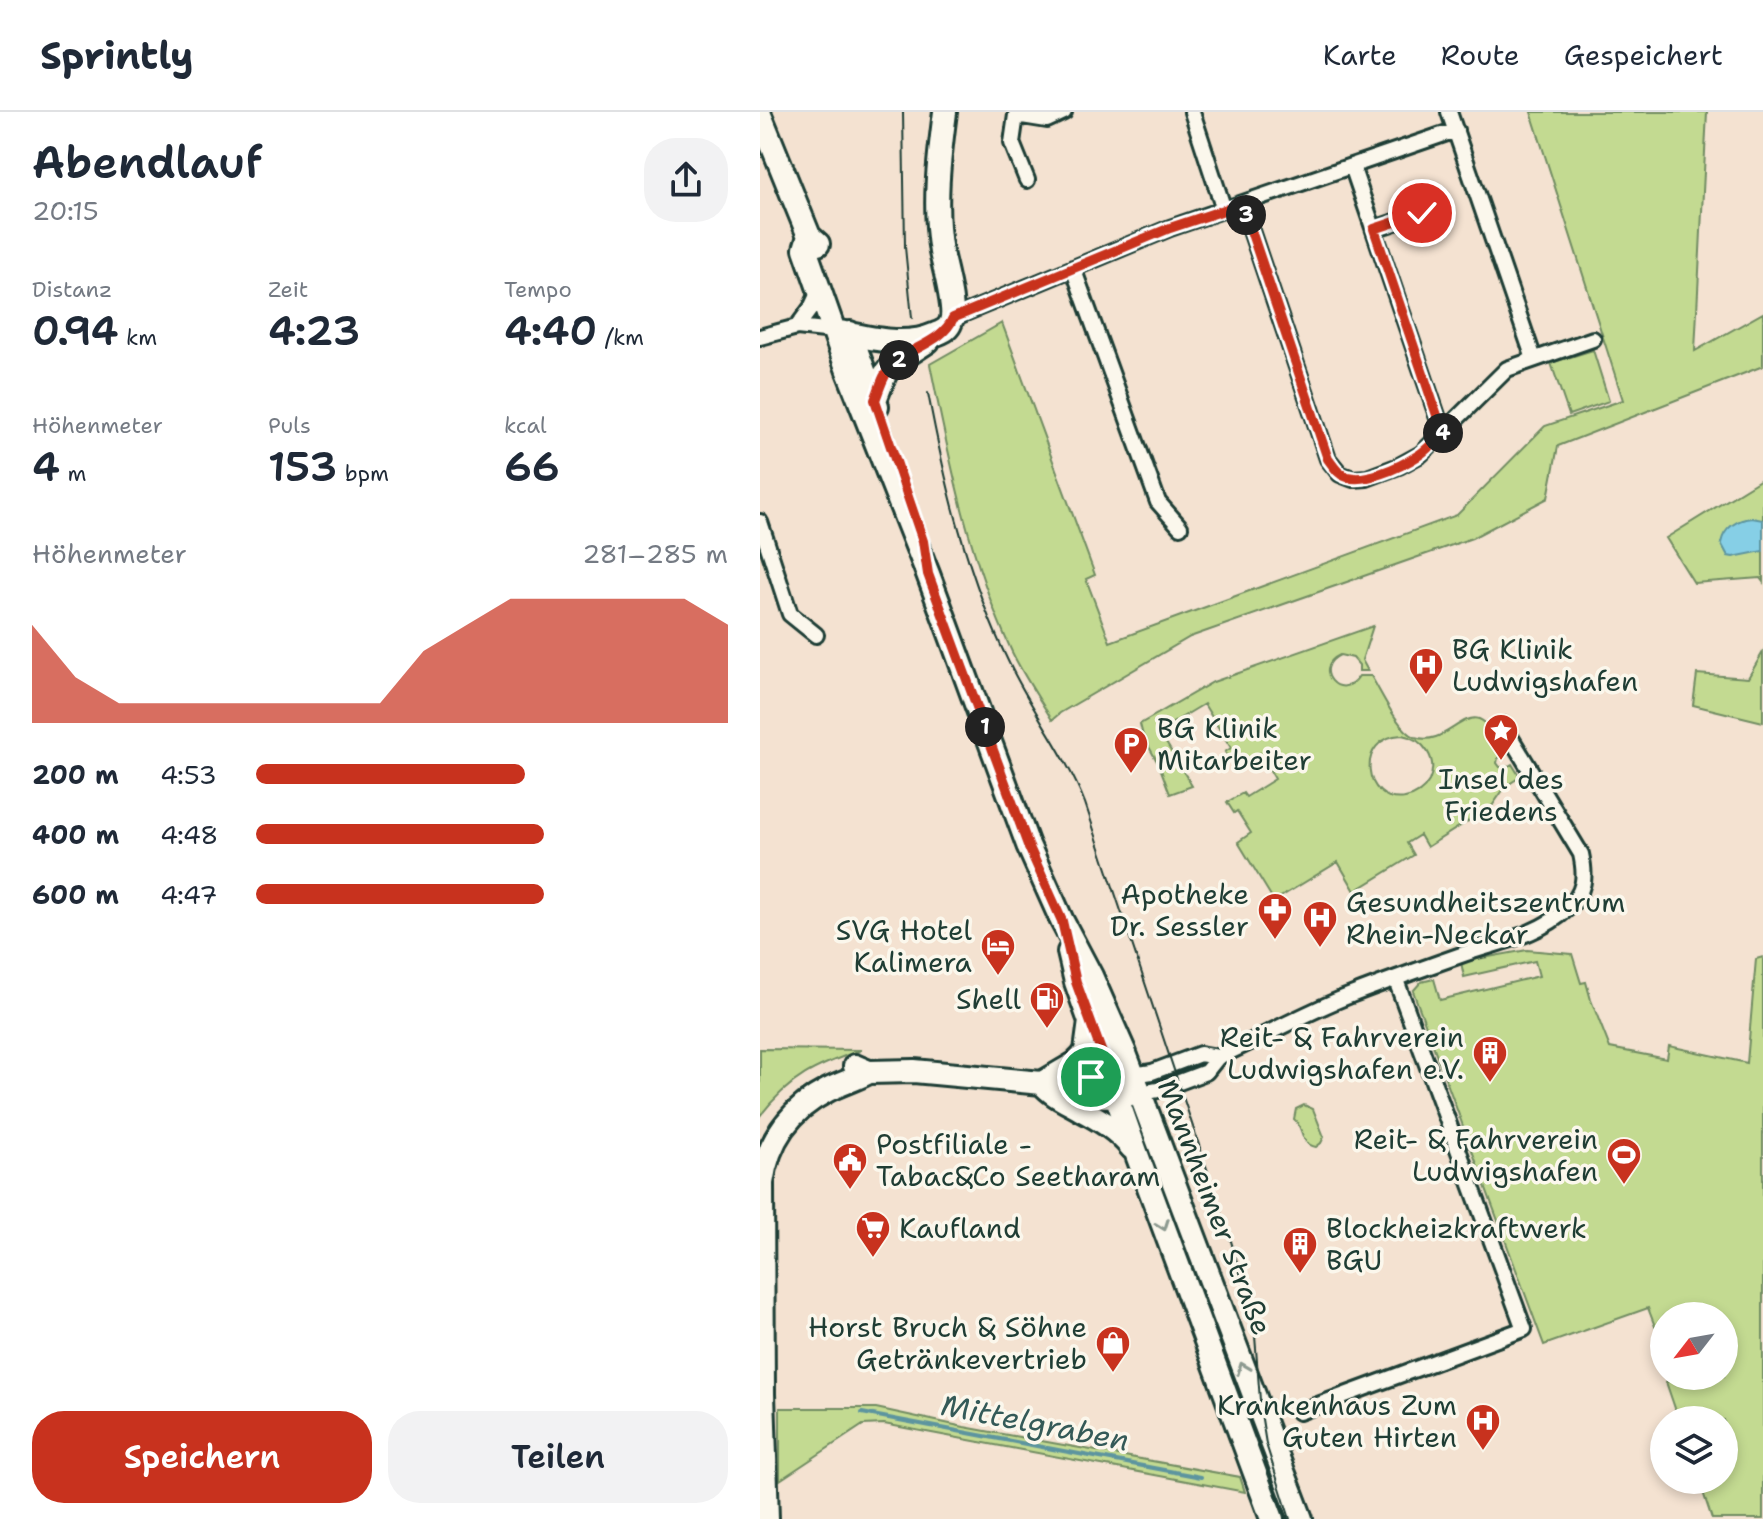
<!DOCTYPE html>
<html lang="de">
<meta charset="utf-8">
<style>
:root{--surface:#fff;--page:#f2f2f3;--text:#1f2937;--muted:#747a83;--line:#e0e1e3;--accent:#c8321e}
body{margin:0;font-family:"Shantell Sans",sans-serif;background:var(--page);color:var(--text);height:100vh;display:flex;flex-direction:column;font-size:30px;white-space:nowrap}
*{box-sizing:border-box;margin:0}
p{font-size:26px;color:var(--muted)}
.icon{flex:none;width:44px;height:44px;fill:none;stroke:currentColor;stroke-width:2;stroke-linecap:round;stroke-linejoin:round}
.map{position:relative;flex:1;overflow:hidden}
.details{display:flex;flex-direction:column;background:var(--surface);width:760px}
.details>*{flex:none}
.needle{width:52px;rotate:239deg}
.controls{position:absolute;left:890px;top:1190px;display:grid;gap:16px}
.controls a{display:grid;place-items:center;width:88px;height:88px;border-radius:50%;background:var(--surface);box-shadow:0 4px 12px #0003;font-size:40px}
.pin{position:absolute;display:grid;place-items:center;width:68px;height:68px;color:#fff;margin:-34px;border:4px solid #fff;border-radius:50%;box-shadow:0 2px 8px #0007}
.km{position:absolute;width:40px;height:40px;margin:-20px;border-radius:50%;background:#222;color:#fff;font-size:22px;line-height:40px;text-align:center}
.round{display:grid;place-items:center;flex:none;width:84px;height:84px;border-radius:32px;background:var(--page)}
.head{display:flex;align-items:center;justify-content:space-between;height:136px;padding:0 32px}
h1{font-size:44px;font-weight:600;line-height:60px}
.stats{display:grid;grid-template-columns:repeat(3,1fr);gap:12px;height:136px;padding:8px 32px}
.stats div{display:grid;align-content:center}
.stats b{font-size:40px;font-weight:600}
.stats small{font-size:22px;font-weight:400}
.stats p{font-size:22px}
.chart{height:224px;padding:16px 32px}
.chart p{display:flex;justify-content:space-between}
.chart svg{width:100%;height:144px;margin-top:8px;fill:var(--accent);opacity:.7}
.button{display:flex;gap:16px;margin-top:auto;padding:16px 32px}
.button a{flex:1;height:92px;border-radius:32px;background:var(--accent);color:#fff;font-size:32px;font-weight:600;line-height:92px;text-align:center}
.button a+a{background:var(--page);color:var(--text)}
ul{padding:0 32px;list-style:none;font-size:26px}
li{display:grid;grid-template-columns:128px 96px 1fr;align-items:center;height:60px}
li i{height:20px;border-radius:10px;background:var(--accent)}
header{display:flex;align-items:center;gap:48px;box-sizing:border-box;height:112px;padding:0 40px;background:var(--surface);border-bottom:2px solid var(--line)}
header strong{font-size:38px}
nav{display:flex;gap:44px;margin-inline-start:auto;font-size:28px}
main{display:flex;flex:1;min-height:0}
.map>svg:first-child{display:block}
.green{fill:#c3da91;stroke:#718c62;stroke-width:2;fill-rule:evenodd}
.water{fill:#86cfe6;stroke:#5d959f;stroke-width:2}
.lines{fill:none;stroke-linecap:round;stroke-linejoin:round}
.stream{stroke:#5d959f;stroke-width:4}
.street-casing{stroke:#1f3d34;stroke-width:20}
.secondary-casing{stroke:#1f3d34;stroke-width:28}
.street{stroke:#fbf7ec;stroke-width:14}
.secondary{stroke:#fbf7ec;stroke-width:22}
.tram{stroke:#1f3d34;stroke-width:2}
.oneway{stroke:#8d9a90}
.route-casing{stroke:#fff;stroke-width:16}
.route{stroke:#c8321e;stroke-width:10}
.labels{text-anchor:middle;stroke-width:7;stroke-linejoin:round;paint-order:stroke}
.poi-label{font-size:28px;fill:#1f3d34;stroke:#fbf7ec;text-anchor:end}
.street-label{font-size:28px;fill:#1f3d34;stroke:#fbf7ec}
.water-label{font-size:30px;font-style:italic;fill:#345a58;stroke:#fbf7ec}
</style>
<header>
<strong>Sprintly</strong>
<nav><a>Karte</a><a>Route</a><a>Gespeichert</a></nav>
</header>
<main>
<section class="details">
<div class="head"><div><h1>Abendlauf</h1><p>20:15</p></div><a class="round"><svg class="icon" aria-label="share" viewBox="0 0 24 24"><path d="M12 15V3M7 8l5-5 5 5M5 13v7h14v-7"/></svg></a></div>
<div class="stats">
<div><p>Distanz</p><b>0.94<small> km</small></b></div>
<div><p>Zeit</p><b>4:23</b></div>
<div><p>Tempo</p><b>4:40<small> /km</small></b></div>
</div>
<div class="stats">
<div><p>Höhenmeter</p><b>4<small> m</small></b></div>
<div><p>Puls</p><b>153<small> bpm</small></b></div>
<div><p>kcal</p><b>66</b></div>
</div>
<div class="chart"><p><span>Höhenmeter</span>281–285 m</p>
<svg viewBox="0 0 160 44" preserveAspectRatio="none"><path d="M0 44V14L10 30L20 38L30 38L40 38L50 38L60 38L70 38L80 38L90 22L100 14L110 6L120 6L130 6L140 6L150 6L160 14V44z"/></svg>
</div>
<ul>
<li><b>200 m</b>4:53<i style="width:57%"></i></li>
<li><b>400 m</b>4:48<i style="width:61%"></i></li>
<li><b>600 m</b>4:47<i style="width:61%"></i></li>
</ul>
<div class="button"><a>Speichern</a><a>Teilen</a></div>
</section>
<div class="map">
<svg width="1003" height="1407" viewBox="0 0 1003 1407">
<rect width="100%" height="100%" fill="#f4e2d1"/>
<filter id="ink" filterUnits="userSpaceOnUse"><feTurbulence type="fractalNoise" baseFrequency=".0125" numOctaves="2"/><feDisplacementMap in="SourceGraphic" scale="16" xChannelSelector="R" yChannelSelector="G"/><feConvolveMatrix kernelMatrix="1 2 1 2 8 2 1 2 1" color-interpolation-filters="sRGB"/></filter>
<g filter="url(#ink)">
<!-- green -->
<path class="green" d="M771 0H947L935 239 1003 201V254L798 334 788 386 712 426 430 525 300 601 292 608C279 586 263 563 252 540 209 447 190 351 170 252L242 211 335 463 326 467 350 530 697 403 785 314 863 288Z
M833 238 849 289 809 303 791 251Z
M1003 366V470L1000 466 934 471 906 426Z
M613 514 602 548 608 559H599V553L593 546 580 543C551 556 581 592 599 564H611C621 580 638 618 655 625 682 635 701 601 719 607 731 612 739 631 746 642L738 646 737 651 740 655 745 656 752 652 760 665 746 674 732 694 667 735 660 723 647 731 654 743 595 779 578 750 514 789 478 730 491 721 477 699 474 701 467 690 483 681 486 685 515 667 500 641 486 650 481 642 470 648 465 640 471 636 444 592 399 619 432 674 410 682 399 653 383 624 380 612 453 570ZM642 623C664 627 679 648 669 669 664 678 656 684 645 686 603 693 594 625 642 623Z
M1003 540V610L933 593 937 562 988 566Z
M767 838 812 842 821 871 826 870 831 888 850 936 907 947 909 934 987 951 996 847 1003 845V1407H952L939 1368H964V1308H919L906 1270 915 1267 914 1264H964V1204H904V1238L888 1196 784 1233 653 879 661 870 674 867 680 888 779 864 775 849 704 865 701 850Z
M0 937 101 938C56 954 30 965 0 1004Z
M544 993 553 997 564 1025 561 1031 556 1035C539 1032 544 1015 534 1007L536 997Z
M20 1296H116L204 1315 480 1365 485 1380 124 1312 103 1313 20 1368Z"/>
<!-- water -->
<path class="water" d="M992 406 1003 408V439L973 445 968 444 961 431C964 416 977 407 992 406Z"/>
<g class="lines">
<!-- stream -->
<path class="stream" d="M102 1301 441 1365"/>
<defs>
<path id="street" d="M257 0 256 3 287 8 304 0
M432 0 464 98
M689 0 774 247
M256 3 252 31 267 68
M592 54 683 321
M482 92 568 347 580 362 593 367 607 366 639 354 661 342 747 257 833 227
M614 117 662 101
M313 156 398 390 420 415
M193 206 410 116 696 18
M37 215 51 196 60 177
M0 225 37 215 74 219
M0 410 30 502 56 523
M373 963 392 960 440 942 458 945
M381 981 398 978 446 960 458 945C503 925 546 900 591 883 627 869 664 856 701 843 737 830 778 824 807 797 825 780 826 765 821 742L743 613
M539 1300 764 1217 636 868"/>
<path id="secondary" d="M0 3 49 124 58 132
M49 124 45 137 88 259 168 462 268 733 302 809 331 864 364 939 541 1407
M80 220C112 226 144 236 176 222 182 220 187 218 190 212 197 200 184 155 181 140 173 94 179 46 185 0
M90 221 117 294
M115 288 125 262 133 252 168 229
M309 840 316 870 376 1040 512 1407
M95 954 109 960 154 959 282 971 316 951 322 945 326 939 330 909
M296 963 351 966 364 964
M282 971C292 983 306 989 320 997 339 1007 358 1018 372 1036
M298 981 338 984 367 983
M7 1407 3 1282 2 1071C8 1028 29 998 68 978 82 971 96 967 109 960"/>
</defs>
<!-- street casing -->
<use href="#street" class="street-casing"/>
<!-- secondary casing -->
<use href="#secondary" class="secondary-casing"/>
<!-- street -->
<use href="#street" class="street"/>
<!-- secondary -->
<use href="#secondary" class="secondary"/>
<!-- tram -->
<path class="tram" d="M143 0 145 135 152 206
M168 281C185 372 208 467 249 551 272 599 305 641 325 691L471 1129 491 1200 495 1224 501 1301 506 1332 530 1407"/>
</g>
<!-- one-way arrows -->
<defs><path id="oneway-chevron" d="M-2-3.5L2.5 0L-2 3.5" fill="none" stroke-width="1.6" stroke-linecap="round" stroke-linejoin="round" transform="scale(2)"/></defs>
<g class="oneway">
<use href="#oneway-chevron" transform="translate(403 1113) rotate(70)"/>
<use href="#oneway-chevron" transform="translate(483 1256) rotate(-111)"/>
</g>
</g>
<g class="lines" filter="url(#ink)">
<defs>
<path id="route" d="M331 965 351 966 316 870 302 809 268 733 168 462 163 429 115 288C120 276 123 262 132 253 149 236 183 230 193 206L410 116 482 92 568 347C572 352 576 359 581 362 600 375 642 354 659 343 668 337 676 328 683 321L614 117 662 101"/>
</defs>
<!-- route casing -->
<use href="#route" class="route-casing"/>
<!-- route -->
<use href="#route" class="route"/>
</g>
<!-- icons -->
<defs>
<symbol id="hospital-pin" viewBox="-11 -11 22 30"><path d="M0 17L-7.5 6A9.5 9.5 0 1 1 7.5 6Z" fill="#c8321e" stroke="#fbf7ec"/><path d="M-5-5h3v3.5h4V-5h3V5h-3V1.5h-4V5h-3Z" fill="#fff"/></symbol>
<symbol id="sight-pin" viewBox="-11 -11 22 30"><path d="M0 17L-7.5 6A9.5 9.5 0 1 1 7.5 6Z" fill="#c8321e" stroke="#fbf7ec"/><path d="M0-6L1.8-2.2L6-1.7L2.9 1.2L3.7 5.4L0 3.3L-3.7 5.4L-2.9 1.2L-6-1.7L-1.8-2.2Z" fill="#fff"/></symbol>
<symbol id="parking-pin" viewBox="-11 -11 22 30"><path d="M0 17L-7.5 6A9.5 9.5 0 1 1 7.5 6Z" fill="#c8321e" stroke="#fbf7ec"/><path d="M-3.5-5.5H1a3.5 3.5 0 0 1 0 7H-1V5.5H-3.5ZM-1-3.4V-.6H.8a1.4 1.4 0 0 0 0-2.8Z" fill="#fff"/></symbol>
<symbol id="pharmacy-pin" viewBox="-11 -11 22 30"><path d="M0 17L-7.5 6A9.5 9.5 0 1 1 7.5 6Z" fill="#c8321e" stroke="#fbf7ec"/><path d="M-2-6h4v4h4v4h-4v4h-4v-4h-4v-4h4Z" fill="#fff"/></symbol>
<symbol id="hotel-pin" viewBox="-11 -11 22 30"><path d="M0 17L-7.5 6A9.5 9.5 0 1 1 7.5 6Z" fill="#c8321e" stroke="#fbf7ec"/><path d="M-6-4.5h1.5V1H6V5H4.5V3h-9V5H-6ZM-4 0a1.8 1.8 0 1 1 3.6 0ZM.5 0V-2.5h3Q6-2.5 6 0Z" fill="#fff"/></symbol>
<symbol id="fuel-pin" viewBox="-11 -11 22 30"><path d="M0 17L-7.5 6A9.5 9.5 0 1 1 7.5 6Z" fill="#c8321e" stroke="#fbf7ec"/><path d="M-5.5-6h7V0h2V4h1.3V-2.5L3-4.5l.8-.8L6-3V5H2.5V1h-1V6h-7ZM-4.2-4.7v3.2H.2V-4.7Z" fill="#fff"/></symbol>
<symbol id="building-pin" viewBox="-11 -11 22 30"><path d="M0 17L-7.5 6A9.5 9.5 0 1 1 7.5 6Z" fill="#c8321e" stroke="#fbf7ec"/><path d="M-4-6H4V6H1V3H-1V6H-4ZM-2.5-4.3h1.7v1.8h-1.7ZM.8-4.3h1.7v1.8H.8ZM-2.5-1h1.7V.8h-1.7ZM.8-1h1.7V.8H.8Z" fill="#fff"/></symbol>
<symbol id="stadium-pin" viewBox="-11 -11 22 30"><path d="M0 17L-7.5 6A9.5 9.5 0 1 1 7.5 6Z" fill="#c8321e" stroke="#fbf7ec"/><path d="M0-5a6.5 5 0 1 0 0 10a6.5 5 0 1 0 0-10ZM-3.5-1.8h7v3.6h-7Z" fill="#fff"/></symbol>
<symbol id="civic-pin" viewBox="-11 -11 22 30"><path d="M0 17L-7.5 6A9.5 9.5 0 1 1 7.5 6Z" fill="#c8321e" stroke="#fbf7ec"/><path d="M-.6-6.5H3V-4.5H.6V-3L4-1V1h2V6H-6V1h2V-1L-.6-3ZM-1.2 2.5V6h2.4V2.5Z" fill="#fff"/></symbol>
<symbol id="supermarket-pin" viewBox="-11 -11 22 30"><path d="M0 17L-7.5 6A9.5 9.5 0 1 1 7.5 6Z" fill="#c8321e" stroke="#fbf7ec"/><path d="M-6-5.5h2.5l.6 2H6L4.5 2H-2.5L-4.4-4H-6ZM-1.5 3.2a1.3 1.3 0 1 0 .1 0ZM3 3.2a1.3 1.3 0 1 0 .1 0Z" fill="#fff"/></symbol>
<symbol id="shop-pin" viewBox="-11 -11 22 30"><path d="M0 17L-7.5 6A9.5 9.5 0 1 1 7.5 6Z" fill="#c8321e" stroke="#fbf7ec"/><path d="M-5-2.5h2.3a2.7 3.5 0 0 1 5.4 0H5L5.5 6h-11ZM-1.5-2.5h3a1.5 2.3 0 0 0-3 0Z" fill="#fff"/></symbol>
</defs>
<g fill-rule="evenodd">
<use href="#hospital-pin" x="646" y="533" width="40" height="54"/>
<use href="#sight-pin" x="721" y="599" width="40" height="54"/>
<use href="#parking-pin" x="351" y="612" width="40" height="54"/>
<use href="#pharmacy-pin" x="495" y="778" width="40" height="54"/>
<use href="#hospital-pin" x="540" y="786" width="40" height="54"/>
<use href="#hotel-pin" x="218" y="814" width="40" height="54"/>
<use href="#fuel-pin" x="267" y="867" width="40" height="54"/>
<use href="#building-pin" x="710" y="921" width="40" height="54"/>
<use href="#stadium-pin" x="844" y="1023" width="40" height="54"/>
<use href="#civic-pin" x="70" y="1028" width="40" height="54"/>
<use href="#supermarket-pin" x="93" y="1096" width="40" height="54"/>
<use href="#building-pin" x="520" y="1112" width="40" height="54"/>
<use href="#shop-pin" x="333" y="1211" width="40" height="54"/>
<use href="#hospital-pin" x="703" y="1289" width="40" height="54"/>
</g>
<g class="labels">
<!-- poi labels -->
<g class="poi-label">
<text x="692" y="547" text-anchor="start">BG Klinik<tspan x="692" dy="32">Ludwigshafen</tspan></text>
<text x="397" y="626" text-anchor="start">BG Klinik<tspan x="397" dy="32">Mitarbeiter</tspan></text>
<text x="741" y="677" text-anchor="middle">Insel des<tspan x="741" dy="32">Friedens</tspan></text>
<text x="489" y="792">Apotheke<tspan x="489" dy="32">Dr. Sessler</tspan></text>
<text x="586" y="800" text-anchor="start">Gesundheitszentrum<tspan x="586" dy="32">Rhein-Neckar</tspan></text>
<text x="212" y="828">SVG Hotel<tspan x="212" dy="32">Kalimera</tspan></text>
<text x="261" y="897">Shell</text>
<text x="704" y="935">Reit- &amp; Fahrverein<tspan x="704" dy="32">Ludwigshafen e.V.</tspan></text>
<text x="838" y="1037">Reit- &amp; Fahrverein<tspan x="838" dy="32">Ludwigshafen</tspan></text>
<text x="116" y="1042" text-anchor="start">Postfiliale -<tspan x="116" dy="32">Tabac&amp;Co Seetharam</tspan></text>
<text x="139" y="1126" text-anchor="start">Kaufland</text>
<text x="566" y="1126" text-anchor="start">Blockheizkraftwerk<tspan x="566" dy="32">BGU</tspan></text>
<text x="327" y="1225">Horst Bruch &amp; Söhne<tspan x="327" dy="32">Getränkevertrieb</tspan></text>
<text x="697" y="1303">Krankenhaus Zum<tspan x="697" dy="32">Guten Hirten</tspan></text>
</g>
<!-- street labels -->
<g class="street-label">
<text transform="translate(455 1095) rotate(69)" y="10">Mannheimer Straße</text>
</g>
<!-- water labels -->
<g class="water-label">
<text transform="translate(275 1311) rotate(11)" y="10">Mittelgraben</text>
</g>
</g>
</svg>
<div class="controls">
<a><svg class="needle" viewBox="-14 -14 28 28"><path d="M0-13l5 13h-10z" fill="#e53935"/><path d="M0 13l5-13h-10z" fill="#747a83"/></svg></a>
<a><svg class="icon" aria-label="layers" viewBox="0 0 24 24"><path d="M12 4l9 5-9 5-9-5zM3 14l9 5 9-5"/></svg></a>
</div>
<div class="pin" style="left:331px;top:965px;background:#1e9e55"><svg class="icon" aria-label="arrive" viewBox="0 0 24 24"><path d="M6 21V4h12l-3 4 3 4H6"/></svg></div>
<div class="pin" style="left:662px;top:101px;background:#d93025"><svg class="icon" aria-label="check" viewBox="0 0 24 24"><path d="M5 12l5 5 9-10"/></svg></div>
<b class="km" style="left:225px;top:615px">1</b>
<b class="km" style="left:139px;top:248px">2</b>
<b class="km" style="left:486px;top:103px">3</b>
<b class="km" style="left:683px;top:321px">4</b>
</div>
</main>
